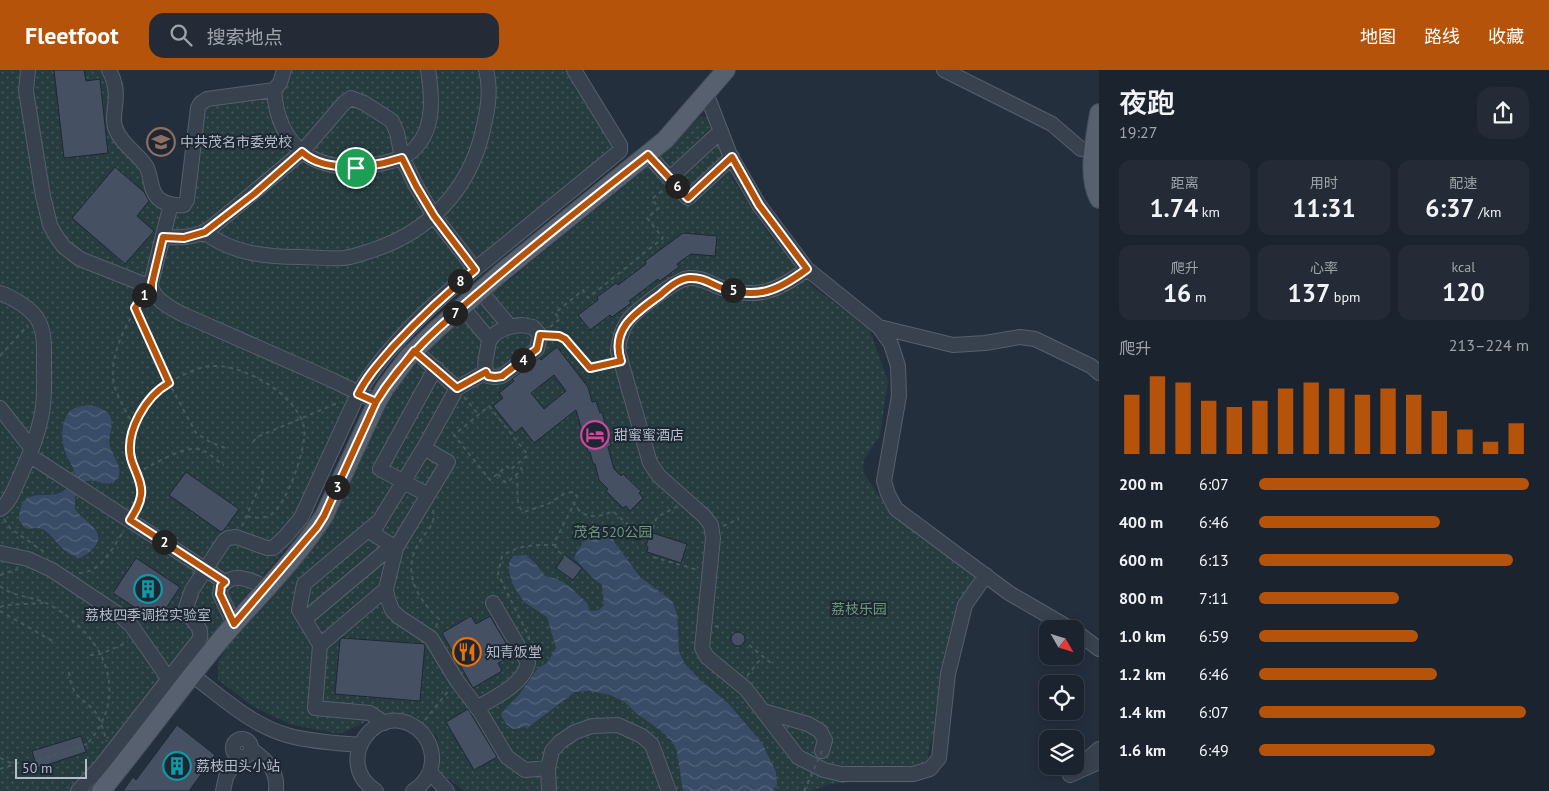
<!DOCTYPE html>
<html lang="zh">
<meta charset="utf-8">
<style>
:root{--surface:#1b232e;--page:#242b36;--text:#f1f3f6;--muted:#a0a4aa;--line:#39404a;--accent:#b45309}
body{margin:0;font-family:"PT Sans","Noto Sans SC",sans-serif;background:var(--page);color:var(--text);height:100vh;display:flex;flex-direction:column;font-size:19px;white-space:nowrap}
*{box-sizing:border-box;margin:0}
p{font-size:16px;color:var(--muted)}
.icon{flex:none;width:28px;height:28px;fill:none;stroke:currentColor;stroke-width:2;stroke-linecap:round;stroke-linejoin:round}
.map{position:relative;flex:1;overflow:hidden}
.sheet{display:flex;flex-direction:column;background:var(--surface);width:450px}
.sheet>*{flex:none}
.needle{width:32px;rotate:129deg}
.fabs{position:absolute;left:1039px;top:550px;display:grid;gap:10px}
.fabs a{display:grid;place-items:center;width:45px;height:45px;border-radius:10px;background:var(--surface);box-shadow:0 2px 12px #0003,0 0 0 1px var(--line);font-size:25px}
.scale{position:absolute;left:15px;bottom:12px;width:72px;box-sizing:border-box;padding-left:5px;border:2px solid #b4bcc9;border-top:0;font-size:14px;line-height:18px;white-space:nowrap;color:#b4bcc9;-webkit-text-stroke:4px #1d2633;paint-order:stroke}
.pin{position:absolute;display:grid;place-items:center;width:42px;height:42px;color:#fff;margin:-21px;border:2px solid #fff;border-radius:50%;box-shadow:0 1px 5px #0007}
.km{position:absolute;width:25px;height:25px;margin:-12px;border-radius:50%;background:#222;color:#fff;font-size:14px;line-height:25px;text-align:center}
.round{display:grid;place-items:center;flex:none;width:52px;height:52px;border-radius:15px;background:var(--page)}
.head{display:flex;align-items:center;justify-content:space-between;height:85px;padding:0 20px}
h1{font-size:28px;font-weight:600;line-height:38px}
.stats{display:grid;grid-template-columns:repeat(3,1fr);gap:8px;height:85px;padding:5px 20px}
.stats div{display:grid;align-content:center;border-radius:12px;background:var(--page);text-align:center}
.stats b{font-size:25px;font-weight:600}
.stats small{font-size:14px;font-weight:400}
.stats p{font-size:14px}
.chart{height:140px;padding:10px 20px}
.chart p{display:flex;justify-content:space-between}
.chart svg{width:100%;height:90px;margin-top:5px;stroke:var(--accent);stroke-width:6}
ul{padding:0 20px;list-style:none;font-size:16px}
li{display:grid;grid-template-columns:80px 60px 1fr;align-items:center;height:38px}
li i{height:12px;border-radius:6px;background:var(--accent)}
header{display:flex;align-items:center;gap:30px;box-sizing:border-box;height:70px;padding:0 25px;background:var(--accent);color:#fff}
header strong{font-size:24px}
nav{display:flex;gap:28px;margin-inline-start:auto;font-size:18px}
.search{width:350px;height:45px;background:var(--page);display:flex;align-items:center;gap:12px;box-sizing:border-box;padding:0 18px;border-radius:15px;color:var(--muted);font-size:19px}
main{display:flex;flex:1;min-height:0}
.map>svg:first-child{display:block}
.park{fill:url(#park-dots)}
.water{fill:url(#water-waves)}
.building{fill:#455162;stroke:#1f2835;fill-rule:evenodd}
.lines{fill:none;stroke-linecap:round;stroke-linejoin:round}
.minor-casing{stroke:#565f6c;stroke-width:16}
.major-casing{stroke:#414a57;stroke-width:20}
.path{stroke:#44595c;stroke-width:2;stroke-dasharray:4 4;stroke-linecap:butt}
.minor{stroke:#38414e;stroke-width:14}
.major{stroke:#56606e;stroke-width:18}
.path-bridge{stroke:#44595c;stroke-width:2;stroke-dasharray:4 4;stroke-linecap:butt}
.route-casing{stroke:#fff;stroke-width:10}
.route{stroke:#b45309;stroke-width:6}
.labels{text-anchor:middle;stroke-width:4;stroke-linejoin:round;paint-order:stroke}
.poi-label{font-size:14px;fill:#b4bcc9;stroke:#1d2633;text-anchor:start}
.park-label{font-size:14px;fill:#6b9a76;stroke:#1d2633}
</style>
<header>
<strong>Fleetfoot</strong>
<div class="search"><svg class="icon" aria-label="search" viewBox="0 0 24 24"><circle cx="10" cy="10" r="6"/><path d="M15 15l6 6"/></svg>搜索地点</div>
<nav><a>地图</a><a>路线</a><a>收藏</a></nav>
</header>
<main>
<div class="map">
<svg width="1099" height="721" viewBox="0 0 1099 721">
<defs>
<pattern id="park-dots" width="8" height="8" patternUnits="userSpaceOnUse" patternTransform="scale(1.25)"><rect width="8" height="8" fill="#263c3f"/><path d="M2 2h.1M6 6h.1" fill="none" stroke="#435659" stroke-width="1.8" stroke-linecap="round"/></pattern>
<pattern id="water-waves" width="16" height="10" patternUnits="userSpaceOnUse" patternTransform="scale(1.25)"><rect width="16" height="10" fill="#394c67"/><path d="M0 5q4-4 8 0t8 0" fill="none" stroke="#53647b"/></pattern>
</defs>
<rect width="100%" height="100%" fill="#242f3e"/>
<!-- park -->
<path class="park" d="M0 0H116L125 17 120 50 122 56 154 94 159 125 172 132 180 128 195 24 204 25 273 16 277 0H576L627 84 441 234 404 274 369 315 359 343 324 414 310 451 173 609 90 721H0Z
M701 46 709 48 733 110 768 163 813 217 869 258 888 311 880 365 864 390 863 402 890 443 974 507 975 511 967 519 960 534 941 598 935 663 930 675 924 706 830 714 811 721H464L439 702 438 667 416 647 384 644 339 664 290 654 254 637 218 610V592L235 564 319 466 383 331 448 260 642 102Z"/>
<!-- water -->
<path class="water" d="M91 335C97 337 106 339 110 346 115 356 107 366 110 376 112 387 127 400 115 411 107 418 96 408 86 411L75 427V439C80 446 88 451 93 457 106 470 92 482 80 488 73 486 67 483 62 478 51 467 46 454 29 459L24 457 19 450C20 409 52 436 68 417 71 414 74 411 74 407 76 399 70 394 67 386 61 374 60 353 69 342 74 337 84 335 91 335Z
M601 457 608 460 615 473 640 507 672 531 677 544 679 582 685 594 699 609 728 633 762 673 776 702 777 715 773 721H683L677 682 672 671 660 660 636 643 625 632 610 625 590 621 575 622 530 656 513 659 506 654 501 645 505 639 518 626 538 598 547 593 556 578 547 547 524 532 514 517 509 502V493L513 486 526 485 535 493 545 506 557 509 569 516 587 533 590 541 599 540 604 535 602 515 593 508 574 488C580 474 589 465 601 457Z"/>
<!-- building -->
<path class="building" d="M54 0H84L86 11 100 9 108 83 64 88Z
M115 97 144 122 149 131 137 146 154 161 125 194 72 148Z
M683 163 717 166 715 186 691 184 677 194 679 197 660 211 658 209 629 231 631 233 612 247 610 245 590 260 578 245 598 230 597 227 616 213 618 215 646 194 645 191Z
M557 277 588 317 592 332 596 331 600 343 602 342 611 376 608 377 614 399 621 406 623 404 641 421 639 423 643 428 630 441 626 436 623 438 606 421 608 419 599 410 595 394H593L590 382H588L576 340 534 373 522 357 515 363 493 336 503 328 499 323 514 311 512 309 539 288 541 290ZM554 305 566 321 544 339 531 323Z
M186 402 239 439 224 460 221 462 169 425Z
M653 463 687 474 681 493 647 482 648 477 646 476 649 467 651 468Z
M565 485 582 498 573 510 556 498Z
M136 488 180 517 157 552 113 523Z
M471 546 476 554 490 546 513 585 498 593 502 601 473 618 442 563Z
M731 569a7 7 0 1 1 14 0a7 7 0 1 1-14 0Z
M342 568 425 574 420 631 335 624 340 570Z
M468 639 497 687 474 700 446 652Z
M177 655 215 685 189 721H123L133 707 136 710Z
M81 666 86 682 37 698 32 681Z"/>
<g class="lines">
<defs>
<path id="minor" d="M28 0 26 21 43 126 50 155 56 166 64 177 80 189 151 217
M109 0C116 12 117 24 115 37 114 44 113 50 115 57 120 73 137 83 146 96 152 106 149 119 158 128 164 134 176 136 184 135L187 130 198 38 200 34 207 29 274 20 280 13 284 0
M944 0 1052 54 1081 79
M274 20C278 80 318 104 374 95 389 92 406 89 416 77 435 57 432 25 428 0
M706 23 730 85 759 135 807 199 879 257 891 274 898 296 899 326 884 411 888 424 896 439 1009 523 1071 559
M648 85 688 128 732 87
M670 108 721 61
M171 134 151 213C151 228 170 238 182 244L332 310 377 332
M205 163C233 183 264 187 298 187 313 187 329 189 344 188 353 187 364 183 373 180 428 162 468 121 482 64 487 43 492 21 486 0
M163 167C181 168 197 168 212 157L302 82 344 33 351 28 364 33 392 51 397 63 402 87 416 116 434 146 475 199
M807 199C779 220 758 230 722 218 711 214 701 207 689 208 676 209 635 241 627 252 621 262 619 270 618 281L650 393 659 406 704 446 711 455 713 468 702 578 707 587 746 619 798 687 824 700 841 704H913L930 699 939 688 948 604 965 535 986 505
M480 221 508 254
M0 223C12 227 33 239 39 252 45 264 44 280 44 293 44 309 45 326 42 343 38 366 28 389 18 411 14 420 9 434 0 439
M462 237 490 270
M522 255 533 257 540 265 537 279 502 306 495 307 488 306C484 298 485 291 487 282 488 278 488 273 490 270 496 259 511 256 522 255Z
M879 257 953 275 985 273 1020 267 1035 269 1091 296 1099 303
M457 318 486 302
M0 338 32 379
M424 378 448 392 396 478 386 519 388 529 392 540 399 547 431 568 457 611 479 640 507 687 525 700 548 698
M29 385 225 512
M428 425 380 399 430 308 437 299
M380 450 304 514 299 540 320 575 386 519
M396 478 372 463 424 378 457 318 415 281
M0 483 28 489 52 500 118 544 131 555 168 608
M305 549 392 476
M234 554 220 524 221 516C236 501 249 510 266 517
M1075 561 1099 579
M320 575 315 638 370 643 384 653
M192 605C223 628 252 656 290 666 313 672 337 673 360 675
M477 638C495 627 523 615 528 593L493 533
M763 641 808 654 820 661 825 670 822 681
M233 678a9 9 0 1 1 18 0a9 9 0 1 1-18 0Z
M251 679C267 691 278 699 276 721
M1099 679 1070 705 1099 692
M430 702 447 721
M78 721 101 696 199 570C205 556 189 551 186 538L192 520 224 471 228 468 236 467 267 478H273L285 467 301 448 357 326C380 285 417 249 452 218L620 81V75L574 0
M223 721 226 707 238 687
M376 721C331 693 377 627 418 659 426 666 431 675 432 686 433 700 426 713 413 721
M549 721 548 698 552 681 560 672 575 662 592 656 618 655 642 666 652 675 669 721"/>
<path id="major" d="M1099 43C1095 70 1086 104 1099 129
M101 721C141 673 177 622 217 574 252 532 294 493 324 446L377 332 385 318 409 286 437 259 502 202 665 70 726 0"/>
</defs>
<!-- minor casing -->
<use href="#minor" class="minor-casing"/>
<!-- major casing -->
<use href="#major" class="major-casing"/>
<!-- path -->
<path class="path" d="M135 238 169 313 196 363 210 372 225 378
M550 257 560 249 555 243 583 220 588 228 663 168 647 148 659 138 652 129 663 120
M552 265C568 267 580 286 590 298L611 293
M0 286 28 255
M464 327 479 345
M489 336 528 385 510 400 507 396 490 410 454 365Z
M134 356C127 344 120 331 115 318 106 289 128 250 143 227
M253 372 257 367 264 364 340 332
M137 403C151 396 187 373 202 380 210 383 216 391 224 395
M498 404 506 413 522 400 518 394
M516 405C520 416 513 435 524 442L548 434 564 424 572 422 577 426 574 434C584 450 598 448 613 441 625 453 634 460 651 463L657 447 678 436
M433 440C436 452 429 459 422 468 400 499 415 526 439 549L436 557
M135 441C147 421 135 406 131 386 125 354 151 321 179 307 189 302 200 297 211 296 244 294 296 324 304 357 308 375 287 433 272 444 265 449 255 448 246 446
M4 449 10 458 44 482
M242 456 262 411 263 402 259 397
M723 456 739 449
M653 487 698 500
M567 489 556 479 555 471 574 434
M79 503C101 503 114 476 124 460
M0 505 18 499
M0 537 6 535 46 533
M0 541 56 573
M715 556 721 557
M529 570V567L498 504 502 486C520 474 534 475 555 475
M749 575 772 594
M90 585 101 584 128 572
M69 602C72 633 88 627 99 648 102 655 104 664 107 671
M747 606 763 586
M425 650 449 620
M0 688 13 694
M0 699 21 692H34L87 674
M804 721 812 705"/>
<!-- minor -->
<use href="#minor" class="minor"/>
<!-- major -->
<use href="#major" class="major"/>
<!-- path-bridge -->
<path class="path-bridge" d="M0 516C15 528 34 526 50 535 104 565 132 623 87 674
M804 721 822 681"/>
</g>
<g class="lines">
<defs>
<path id="route" d="M356 98C337 96 317 96 302 82L254 124 205 162 184 168 163 167 152 213V220L144 224 135 238 169 313C146 326 125 361 131 388 134 400 143 413 141 425 140 434 135 442 130 450L225 512 221 516 220 524 234 554 317 457 324 446 376 332 385 318 414 281 457 318 486 302 488 306 495 307 502 306 537 279 540 265 559 266 565 269 590 298 621 291C610 258 637 242 660 225 668 218 678 209 689 208 702 207 711 214 722 218 758 230 779 220 807 199L759 135 732 87 688 128 648 85C592 129 536 173 483 219 443 253 404 286 376 332L358 324C367 306 380 292 393 277 419 249 445 224 475 200L434 146 416 116 402 88 384 93 356 98"/>
</defs>
<!-- route casing -->
<use href="#route" class="route-casing"/>
<!-- route -->
<use href="#route" class="route"/>
</g>
<!-- icons -->
<defs>
<symbol id="university-ring" viewBox="-11 -11 22 22"><circle r="9.5" fill="#1d2633" stroke="#8d6e63" stroke-width="1.5"/><path d="M0-5L7-2L0 1L-7-2ZM-4 1L0 2.5L4 1V4Q0 6-4 4Z" fill="#8d6e63"/></symbol>
<symbol id="hotel-ring" viewBox="-11 -11 22 22"><circle r="9.5" fill="#1d2633" stroke="#d1479c" stroke-width="1.5"/><path d="M-6-4.5h1.5V1H6V5H4.5V3h-9V5H-6ZM-4 0a1.8 1.8 0 1 1 3.6 0ZM.5 0V-2.5h3Q6-2.5 6 0Z" fill="#d1479c"/></symbol>
<symbol id="building-ring" viewBox="-11 -11 22 22"><circle r="9.5" fill="#1d2633" stroke="#0f9aa8" stroke-width="1.5"/><path d="M-4-6H4V6H1V3H-1V6H-4ZM-2.5-4.3h1.7v1.8h-1.7ZM.8-4.3h1.7v1.8H.8ZM-2.5-1h1.7V.8h-1.7ZM.8-1h1.7V.8H.8Z" fill="#0f9aa8"/></symbol>
<symbol id="restaurant-ring" viewBox="-11 -11 22 22"><circle r="9.5" fill="#1d2633" stroke="#e8710a" stroke-width="1.5"/><path d="M-5-6h1v4h1v-4h1v4h1v-4h1v5L-1.5 .5V6h-2V.5L-5-1ZM5-6V6H3V1.5H1.5Q1.5-4 5-6Z" fill="#e8710a"/></symbol>
</defs>
<g fill-rule="evenodd">
<use href="#university-ring" x="145" y="56" width="32" height="32"/>
<use href="#hotel-ring" x="579" y="349" width="32" height="32"/>
<use href="#building-ring" x="132" y="503" width="32" height="32"/>
<use href="#restaurant-ring" x="451" y="566" width="32" height="32"/>
<use href="#building-ring" x="161" y="680" width="32" height="32"/>
</g>
<g class="labels">
<!-- poi labels -->
<g class="poi-label">
<text x="180" y="77">中共茂名市委党校</text>
<text x="614" y="370">甜蜜蜜酒店</text>
<text x="148" y="550" text-anchor="middle">荔枝四季调控实验室</text>
<text x="486" y="587">知青饭堂</text>
<text x="196" y="701">荔枝田头小站</text>
</g>
<!-- park labels -->
<g class="park-label">
<text x="613" y="467">茂名520公园</text>
<text x="859" y="544">荔枝乐园</text>
</g>
</g>
</svg>
<div class="fabs">
<a><svg class="needle" viewBox="-14 -14 28 28"><path d="M0-13l5 13h-10z" fill="#e53935"/><path d="M0 13l5-13h-10z" fill="#a0a4aa"/></svg></a>
<a><svg class="icon" aria-label="locate" viewBox="0 0 24 24"><circle cx="12" cy="12" r="6"/><path d="M12 2v4M12 18v4M2 12h4M18 12h4"/></svg></a>
<a><svg class="icon" aria-label="layers" viewBox="0 0 24 24"><path d="M12 4l9 5-9 5-9-5zM3 14l9 5 9-5"/></svg></a>
</div>
<div class="scale">50 m</div>
<div class="pin" style="left:356px;top:98px;background:#1e9e55"><svg class="icon" aria-label="arrive" viewBox="0 0 24 24"><path d="M6 21V4h12l-3 4 3 4H6"/></svg></div>
<b class="km" style="left:144px;top:225px">1</b>
<b class="km" style="left:164px;top:472px">2</b>
<b class="km" style="left:337px;top:417px">3</b>
<b class="km" style="left:523px;top:290px">4</b>
<b class="km" style="left:733px;top:220px">5</b>
<b class="km" style="left:677px;top:116px">6</b>
<b class="km" style="left:455px;top:243px">7</b>
<b class="km" style="left:460px;top:211px">8</b>
</div>
<section class="sheet">
<div class="head"><div><h1>夜跑</h1><p>19:27</p></div><a class="round"><svg class="icon" aria-label="share" viewBox="0 0 24 24"><path d="M12 15V3M7 8l5-5 5 5M5 13v7h14v-7"/></svg></a></div>
<div class="stats">
<div><p>距离</p><b>1.74<small> km</small></b></div>
<div><p>用时</p><b>11:31</b></div>
<div><p>配速</p><b>6:37<small> /km</small></b></div>
</div>
<div class="stats">
<div><p>爬升</p><b>16<small> m</small></b></div>
<div><p>心率</p><b>137<small> bpm</small></b></div>
<div><p>kcal</p><b>120</b></div>
</div>
<div class="chart"><p><span>爬升</span>213–224 m</p>
<svg viewBox="0 0 160 44" preserveAspectRatio="none"><path d="M5 44V15M15 44V6M25 44V9M35 44V18M45 44V21M55 44V18M65 44V12M75 44V9M85 44V12M95 44V15M105 44V12M115 44V15M125 44V23M135 44V32M145 44V38M155 44V29"/></svg>
</div>
<ul>
<li><b>200 m</b>6:07<i style="width:100%"></i></li>
<li><b>400 m</b>6:46<i style="width:67%"></i></li>
<li><b>600 m</b>6:13<i style="width:94%"></i></li>
<li><b>800 m</b>7:11<i style="width:52%"></i></li>
<li><b>1.0 km</b>6:59<i style="width:59%"></i></li>
<li><b>1.2 km</b>6:46<i style="width:66%"></i></li>
<li><b>1.4 km</b>6:07<i style="width:99%"></i></li>
<li><b>1.6 km</b>6:49<i style="width:65%"></i></li>
</ul>
</section>
</main>
